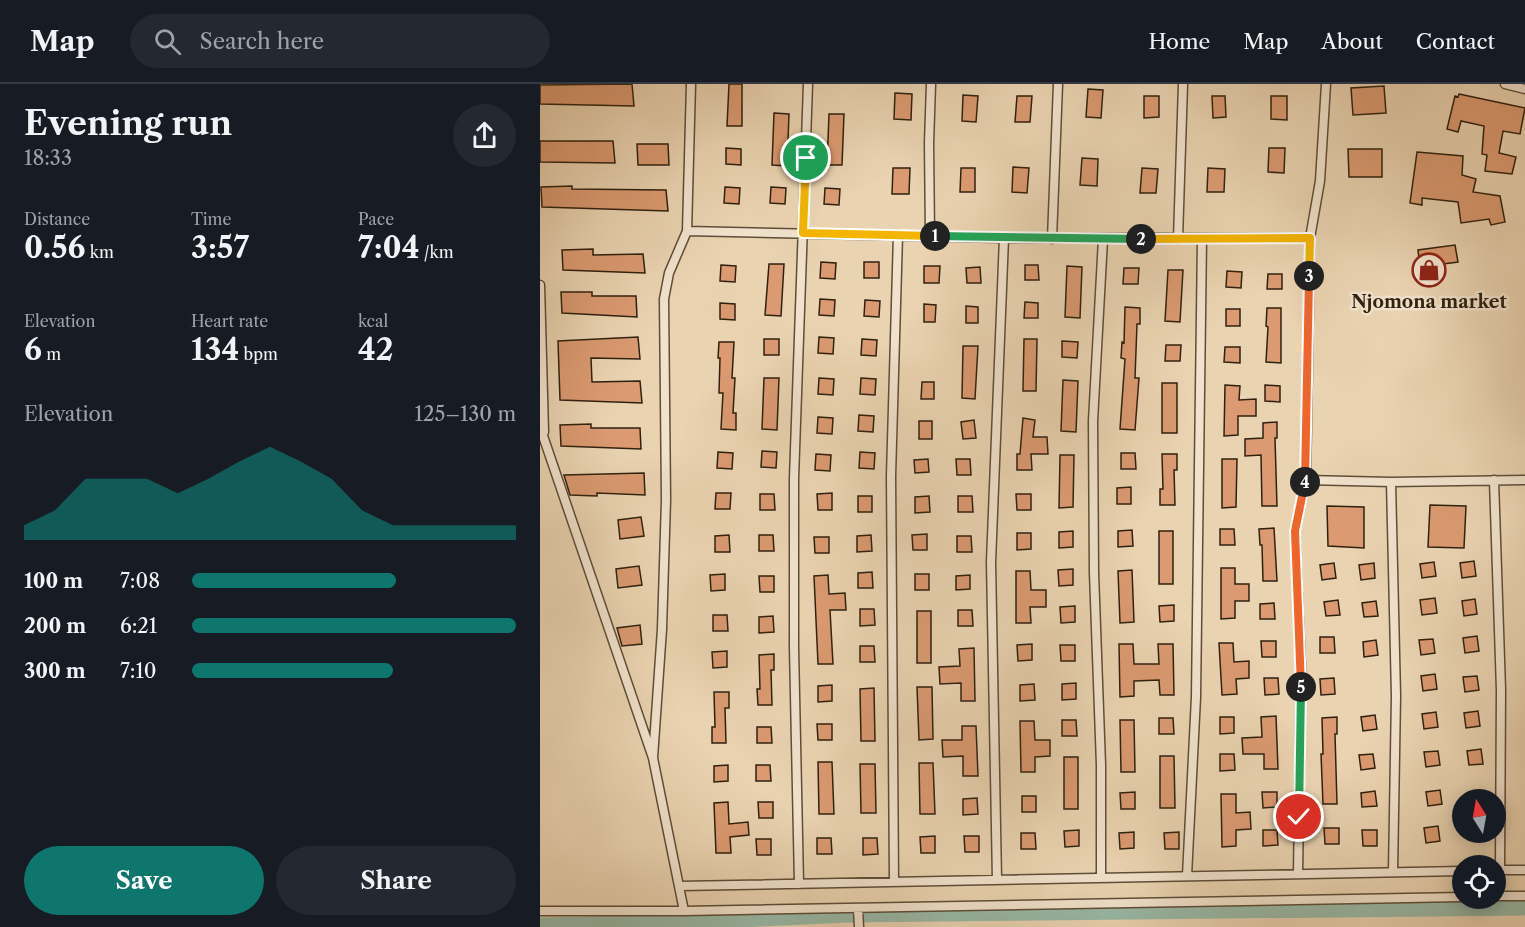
<!DOCTYPE html>
<meta charset="utf-8">
<style>
:root{--surface:#171b24;--page:#242831;--text:#f1f3f6;--muted:#9ea1a6;--line:#363941;--accent:#0f766e}
body{margin:0;font-family:"Libre Caslon Text",serif;background:var(--page);color:var(--text);height:100vh;display:flex;flex-direction:column;font-size:22px;white-space:nowrap}
*{box-sizing:border-box;margin:0}
p{font-size:20px;color:var(--muted)}
.icon{flex:none;width:33px;height:33px;fill:none;stroke:currentColor;stroke-width:2;stroke-linecap:round;stroke-linejoin:round}
.map{position:relative;flex:1;overflow:hidden}
.side{display:flex;flex-direction:column;background:var(--surface);width:540px}
.side>*{flex:none}
.needle{width:39px;rotate:349deg}
.controls{position:absolute;left:912px;top:705px;display:grid;gap:12px}
.controls a{display:grid;place-items:center;width:54px;height:54px;border-radius:50%;background:var(--surface);box-shadow:0 3px 15px #0003;font-size:30px}
.pin{position:absolute;display:grid;place-items:center;width:51px;height:51px;color:#fff;margin:-26px;border:3px solid #fff;border-radius:50%;box-shadow:0 2px 6px #0007}
.km{position:absolute;width:30px;height:30px;margin:-15px;border-radius:50%;background:#222;color:#fff;font-size:16px;line-height:30px;text-align:center}
.round{display:grid;place-items:center;flex:none;width:63px;height:63px;border-radius:32px;background:var(--page)}
.head{display:flex;align-items:center;justify-content:space-between;height:102px;padding:0 24px}
h1{font-size:33px;font-weight:700;line-height:45px}
.metrics{display:grid;grid-template-columns:repeat(3,1fr);gap:9px;height:102px;padding:6px 24px}
.metrics div{display:grid;align-content:center}
.metrics b{font-size:30px;font-weight:700}
.metrics small{font-size:16px;font-weight:400}
.metrics p{font-size:16px}
.chart{height:168px;padding:12px 24px}
.chart p{display:flex;justify-content:space-between}
.chart svg{width:100%;height:108px;margin-top:6px;fill:var(--accent);opacity:.7}
.action{display:flex;gap:12px;margin-top:auto;padding:12px 24px}
.action a{flex:1;height:69px;border-radius:36px;background:var(--accent);color:#fff;font-size:24px;font-weight:700;line-height:69px;text-align:center}
.action a+a{background:var(--page);color:var(--text)}
ul{padding:0 24px;list-style:none;font-size:20px}
li{display:grid;grid-template-columns:96px 72px 1fr;align-items:center;height:45px}
li i{height:15px;border-radius:8px;background:var(--accent)}
header{display:flex;align-items:center;gap:36px;box-sizing:border-box;height:84px;padding:0 30px;background:var(--surface);border-bottom:2px solid var(--line)}
header strong{font-size:28px}
nav{display:flex;gap:33px;margin-inline-start:auto;font-size:21px}
.search{width:420px;height:54px;background:var(--page);display:flex;align-items:center;gap:15px;box-sizing:border-box;padding:0 21px;border-radius:33px;color:var(--muted);font-size:22px}
main{display:flex;flex:1;min-height:0}
.map>svg:first-child{display:block}
.lines{fill:none;stroke-linecap:round;stroke-linejoin:round}
.canal{stroke:#98b9a7;stroke-width:15}
.building{fill:#db9a71;stroke:#2f210f;stroke-width:1.5}
.lane-casing{stroke:#5e4e38;stroke-width:11}
.lane{stroke:#f1e2cc;stroke-width:8}
.split-1-casing{stroke:#fff;stroke-width:12}
.split-2-casing{stroke:#fff;stroke-width:12}
.split-3-casing{stroke:#fff;stroke-width:12}
.split-4-casing{stroke:#fff;stroke-width:12}
.split-5-casing{stroke:#fff;stroke-width:12}
.split-6-casing{stroke:#fff;stroke-width:12}
.split-1{stroke:#f5b400;stroke-width:8}
.split-2{stroke:#22a559;stroke-width:8}
.split-3{stroke:#f5b400;stroke-width:8}
.split-4{stroke:#f0652b;stroke-width:8}
.split-5{stroke:#f0652b;stroke-width:8}
.split-6{stroke:#22a559;stroke-width:8}
.labels{text-anchor:middle;stroke-width:5;stroke-linejoin:round;paint-order:stroke}
.poi-label{font-size:18px;font-weight:bold;fill:#2f210f;stroke:#f1e2cc}
</style>
<header>
<strong>Map</strong>
<div class="search"><svg class="icon" aria-label="search" viewBox="0 0 24 24"><circle cx="10" cy="10" r="6"/><path d="M15 15l6 6"/></svg>Search here</div>
<nav><a>Home</a><a>Map</a><a>About</a><a>Contact</a></nav>
</header>
<main>
<section class="side">
<div class="head"><div><h1>Evening run</h1><p>18:33</p></div><a class="round"><svg class="icon" aria-label="share" viewBox="0 0 24 24"><path d="M12 15V3M7 8l5-5 5 5M5 13v7h14v-7"/></svg></a></div>
<div class="metrics">
<div><p>Distance</p><b>0.56<small> km</small></b></div>
<div><p>Time</p><b>3:57</b></div>
<div><p>Pace</p><b>7:04<small> /km</small></b></div>
</div>
<div class="metrics">
<div><p>Elevation</p><b>6<small> m</small></b></div>
<div><p>Heart rate</p><b>134<small> bpm</small></b></div>
<div><p>kcal</p><b>42</b></div>
</div>
<div class="chart"><p><span>Elevation</span>125–130 m</p>
<svg viewBox="0 0 160 44" preserveAspectRatio="none"><path d="M0 44V38L10 32L20 19L30 19L40 19L50 25L60 19L70 12L80 6L90 12L100 19L110 32L120 38L130 38L140 38L150 38L160 38V44z"/></svg>
</div>
<ul>
<li><b>100 m</b>7:08<i style="width:63%"></i></li>
<li><b>200 m</b>6:21<i style="width:100%"></i></li>
<li><b>300 m</b>7:10<i style="width:62%"></i></li>
</ul>
<div class="action"><a>Save</a><a>Share</a></div>
</section>
<div class="map">
<svg width="985" height="843" viewBox="0 0 985 843">
<rect width="100%" height="100%" fill="#ead3b1"/>
<filter id="stains"><feTurbulence type="fractalNoise" baseFrequency=".00333" numOctaves="4"/><feColorMatrix values="0 0 0 0 .2 0 0 0 0 .09 0 0 0 0 .02 0 0 0 .5 -.17"/></filter>
<radialGradient id="worn" r=".72"><stop offset=".6" stop-color="#630" stop-opacity="0"/><stop offset="1" stop-color="#630" stop-opacity=".3"/></radialGradient>
<g class="lines">
<!-- canal -->
<path class="canal" d="M0 841 154 838 307 831 985 824"/>
</g>
<!-- building -->
<path class="building" d="M92 0 94 22 0 20V1Z
M189 0H202V42H187Z
M844 2 846 29 813 31 811 4Z
M548 5 563 6 561 34 546 33Z
M355 9 372 10 371 36 354 35Z
M919 10 985 24 980 50 963 47 959 69 976 73 972 90 945 87 947 71 942 70 944 42 921 37 918 48 907 45 915 12 918 13Z
M423 11 438 12 436 38 422 37Z
M477 12H492L490 38H475Z
M604 12H619V33L604 34Z
M672 12H685L686 33 673 34Z
M731 12H747V36L731 35Z
M234 29 249 30 247 82 232 81Z
M289 30H304L302 81H287Z
M0 57H73L75 79 0 78Z
M97 60H128L129 81H98Z
M186 64 201 65V81L186 80Z
M729 64H745L744 89 728 88Z
M808 65H842V93H809Z
M877 68 923 72 922 91 936 95 933 108 960 112 965 138 951 141 949 135 921 139 918 118 882 114V121L870 119Z
M542 74 558 75 557 102 540 101Z
M473 83 489 84 487 109 472 108Z
M353 84H370L369 110H352Z
M421 84H435V108H420Z
M602 84 618 85 616 109H600Z
M668 84 685 85 684 108H667Z
M32 102V105L126 106 128 127 2 123 1 103Z
M185 103 200 104 199 120 184 119Z
M231 103 246 104 245 120 230 119Z
M285 104 300 105 299 121 284 120Z
M915 161 918 178 880 183 878 166Z
M53 165V171L103 170 105 189 23 186 22 166Z
M281 178 296 179 295 195 280 194Z
M324 178H339V194H324Z
M229 180H244L241 232 225 231Z
M181 181 196 182 195 198 180 197Z
M485 181H498L499 196H485Z
M384 182H400L399 199H384Z
M527 182 542 183 540 234 525 233Z
M440 183 441 199H427L426 184Z
M584 184H599L598 200H583Z
M628 186H643L640 238 625 237Z
M687 187 702 188 701 204 686 203Z
M728 190H742V205H727Z
M21 208H52V212H96L97 233 22 229Z
M280 215 295 216 294 232 279 231Z
M325 216 340 217 339 233 324 232Z
M485 218 498 219V234H484Z
M180 219 195 220V236L180 235Z
M384 220 396 221 395 238H384Z
M426 222 438 223V239H426Z
M585 223 600 224V240H597L595 294H599L595 346 580 345 585 275 581 274 582 258 584 259Z
M727 224H741V279L726 278 728 243 726 242Z
M686 225H700V242H686Z
M98 253 100 275 51 274 52 298 100 297 102 319 20 316 18 257Z
M279 253 294 254 293 270 278 269Z
M224 255H239V271H224Z
M322 255 337 256 336 272 321 271Z
M484 255H497L496 307H483Z
M522 257 538 258 537 274 522 273Z
M179 258H194L192 294H195L193 329H196V346L181 345 183 309H179L180 274H178Z
M626 261H641L640 277H625Z
M423 262H438L435 315 422 314Z
M685 263H700V279L684 278Z
M224 294H239L237 346 222 345Z
M279 294 294 295 293 311 278 310Z
M321 294 336 295 335 311 320 310Z
M523 296 538 297 536 348 521 347Z
M382 298H394V315H381Z
M622 299H637V349H622Z
M685 301 700 302 699 316 716 315V332H698V351L684 352Z
M725 301 740 302V318L725 317Z
M319 331 334 332 333 348 318 347Z
M278 333 293 334 292 350 277 349Z
M483 334 495 336 493 353H507L508 370H491L492 386H477V370H480Z
M434 336 436 354 423 355 421 338Z
M379 337H392V355H379Z
M737 338V354H735L737 422H722L721 371 705 372V355L723 354V339Z
M51 340V344H100L101 365 21 362 20 341Z
M222 367 237 368 236 384 221 383Z
M178 368 193 369 192 385 177 384Z
M320 368 335 369 334 385 319 384Z
M581 369H595L596 385H581Z
M276 370 291 371 290 387 275 386Z
M622 370H637V386H634L635 421H620V405H623Z
M520 371H534L533 423 519 424Z
M388 375 389 388 375 389 374 376Z
M416 375H430L431 391H417Z
M682 375H697L696 423 682 424Z
M104 389 105 411 57 409V412L30 411 24 391Z
M591 403V420H577V404Z
M176 409H191L190 425H175Z
M292 409V426H278L277 410Z
M220 410H234L235 426H220Z
M476 410H491V426H477Z
M318 412H332V428H318Z
M389 412 390 428 375 429V413Z
M418 412H432L433 428H418Z
M890 421 926 422 924 464 888 463Z
M787 422 824 423V464L788 462Z
M101 433 104 452 80 455 78 436Z
M734 444 737 497H723L722 461H720L719 445Z
M680 445H694L695 461H680Z
M592 446 593 462 578 463V447Z
M533 447V463L519 464V448Z
M619 447H633V500H619Z
M477 449H491V465L477 466Z
M387 450V466H373L372 451Z
M189 451 190 468H175V452Z
M219 451H233L234 467H219Z
M331 451 332 467 317 468V452Z
M417 452H431L432 468H417Z
M274 453H289V469H275Z
M934 477 936 492 922 494 920 479Z
M894 478 896 492 882 494 880 480Z
M794 479 796 494 782 496 780 481Z
M834 479 835 494 821 496 819 481Z
M99 482 102 501 78 504 76 485Z
M681 484H695V500H709V517H695V534L681 535Z
M533 485V501L519 502 518 486Z
M592 486 594 538 580 539 578 487Z
M476 487H490L491 506H506V523H490L491 539H476Z
M332 488 333 504H318V489Z
M185 490V506L171 507 170 491Z
M375 490H389V506H375Z
M288 491 289 510 305 509 306 526H290L293 580H278L274 492Z
M430 491V505L416 506V492Z
M219 492H234V508H220Z
M895 514 897 529 882 531 880 516Z
M935 515 937 530 924 532 922 517Z
M798 516 800 531 786 532 784 518Z
M836 517 838 532 824 533 822 519Z
M734 519 735 535H720V520Z
M634 521V537L620 538 619 522Z
M535 522V538L521 539 520 523Z
M320 525H334L335 541 320 542Z
M418 526H432L433 542H418Z
M377 527H391V579H377Z
M173 531H187L188 547H173Z
M233 532 234 548 219 549V533Z
M100 541 102 560 82 562 77 544Z
M937 552 939 567 925 569 923 554Z
M780 553H794L795 569H780Z
M893 555 895 569 881 571 879 556Z
M836 556 838 571 824 573 823 558Z
M721 557H736V573H722Z
M679 559H693L694 578 709 577V594L696 595 697 610 682 611Z
M492 560V576L478 577 477 561Z
M579 560H593L594 580H619L618 560H633L634 611H620L619 596 594 597V612L580 613Z
M520 561H535V577H521Z
M320 562H334L335 578H320Z
M434 564 435 617H421V599L400 600 399 583 420 582 419 565Z
M187 567V583L173 584 172 568Z
M234 570V586H231L232 621H218L217 605H220L219 571Z
M895 590 897 605 883 607 881 592Z
M937 592 939 606 925 608 923 593Z
M724 594H738L739 610 725 611Z
M794 594 795 610 781 611 780 595Z
M536 599V615L522 616V600Z
M494 600 495 616 480 617V601Z
M292 601V617L278 618V602Z
M377 603H392L393 655 379 656Z
M334 604 335 657H321L320 605Z
M174 608H189V624H185L186 659H172V643H175Z
M938 627 940 642 926 644 924 629Z
M896 628 898 643 884 645 882 630Z
M835 631 837 645 823 647 821 633Z
M736 632 738 685H724V670H703L702 654 722 653 721 633Z
M680 633H694V649L680 650Z
M797 633V650H795L797 720H783L781 670H783L782 634Z
M619 634H633L634 650H619Z
M522 636H536L537 652H522Z
M580 636H594L595 688H581Z
M480 637H494L495 656H510V672L495 673V688H481Z
M277 640H292V656H278Z
M422 642H436L438 692H423V672L403 673 402 656H422Z
M217 643H231L232 659H217Z
M941 665 943 680 929 681 927 667Z
M898 667 900 681 886 683 884 668Z
M680 670H694L695 686 680 687Z
M833 670 835 684 821 686 819 671Z
M620 672H634L635 724H620Z
M524 673H538V725H524Z
M278 678H292L294 730H279Z
M379 679H393L395 730H380Z
M320 680H335L336 729H321Z
M188 681V697L174 698V682Z
M216 681H230L231 697H216Z
M900 706 902 720 888 722 886 708Z
M835 707 837 722 822 723 821 709Z
M595 708V725H581L580 709Z
M722 708H737V723L723 724Z
M681 710H696V729L710 728 711 745 696 746V762L682 763Z
M482 712H496V728H482Z
M437 714 438 730 423 731V715Z
M188 718 189 740 208 738 209 751 190 753 191 769H176L174 719Z
M218 718H233V734H219Z
M898 742 900 757 886 759 884 744Z
M784 744H799V760H785Z
M539 746V762L525 763 524 747Z
M723 746H737L738 761 723 762Z
M822 746H837V762H823Z
M594 748V764L580 765 579 749Z
M639 748V765H625L624 749Z
M481 749H495L496 765H481Z
M395 752V769H381L380 753Z
M424 752H439V768H425Z
M277 754H291L292 770H277Z
M323 754H337L338 770 323 771Z
M216 755H231V771H217Z"/>
<g class="lines">
<defs>
<path id="lane" d="M965 0 985 5
M147 147 464 154H770
M390 152 389 59 391 0
M512 155 518 0
M638 155 643 0
M0 201 4 348
M0 343 113 674 144 827
M766 396 851 398 985 396
M954 396 961 606 960 786
M851 398 856 612 853 788
M113 674 122 545 126 416 124 215 129 189 147 147 151 0
M956 786H985
M758 790 761 585 755 447 766 396 770 154 780 97 786 0
M647 792 656 613 662 154
M561 794V681L554 489 553 337 563 155
M457 796 451 478 464 154
M354 798 351 392 358 151
M259 800 254 563V394L268 0
M140 802 922 787
M956 812H985
M318 824 319 843
M0 827H144L922 813"/>
</defs>
<!-- lane casing -->
<use href="#lane" class="lane-casing"/>
<!-- lane -->
<use href="#lane" class="lane"/>
</g>
<g class="lines">
<defs>
<path id="split-1" d="M266 74 263 149 395 152"/>
<path id="split-2" d="M395 152 601 155"/>
<path id="split-3" d="M601 155 770 154 769 192"/>
<path id="split-4" d="M765 398 769 192"/>
<path id="split-5" d="M761 603 755 447 765 398"/>
<path id="split-6" d="M759 733 761 603"/>
</defs>
<!-- split-1 casing -->
<use href="#split-1" class="split-1-casing"/>
<!-- split-2 casing -->
<use href="#split-2" class="split-2-casing"/>
<!-- split-3 casing -->
<use href="#split-3" class="split-3-casing"/>
<!-- split-4 casing -->
<use href="#split-4" class="split-4-casing"/>
<!-- split-5 casing -->
<use href="#split-5" class="split-5-casing"/>
<!-- split-6 casing -->
<use href="#split-6" class="split-6-casing"/>
<!-- split-1 -->
<use href="#split-1" class="split-1"/>
<!-- split-2 -->
<use href="#split-2" class="split-2"/>
<!-- split-3 -->
<use href="#split-3" class="split-3"/>
<!-- split-4 -->
<use href="#split-4" class="split-4"/>
<!-- split-5 -->
<use href="#split-5" class="split-5"/>
<!-- split-6 -->
<use href="#split-6" class="split-6"/>
</g>
<!-- icons -->
<defs>
<symbol id="shop-ring" viewBox="-11 -11 22 22"><circle r="9.5" fill="#f1e2cc" stroke="#8f2418" stroke-width="1.5"/><path d="M-5-2.5h2.3a2.7 3.5 0 0 1 5.4 0H5L5.5 6h-11ZM-1.5-2.5h3a1.5 2.3 0 0 0-3 0Z" fill="#8f2418"/></symbol>
</defs>
<g fill-rule="evenodd">
<use href="#shop-ring" x="870" y="167" width="38" height="38"/>
</g>
<g class="labels">
<!-- poi labels -->
<g class="poi-label">
<text x="889" y="224">Njomona market</text>
</g>
</g>
<rect width="100%" height="100%" filter="url(#stains)"/>
<rect width="100%" height="100%" fill="url(#worn)"/>
</svg>
<div class="controls">
<a><svg class="needle" viewBox="-14 -14 28 28"><path d="M0-13l5 13h-10z" fill="#e53935"/><path d="M0 13l5-13h-10z" fill="#9ea1a6"/></svg></a>
<a><svg class="icon" aria-label="locate" viewBox="0 0 24 24"><circle cx="12" cy="12" r="6"/><path d="M12 2v4M12 18v4M2 12h4M18 12h4"/></svg></a>
</div>
<div class="pin" style="left:266px;top:74px;background:#1e9e55"><svg class="icon" aria-label="arrive" viewBox="0 0 24 24"><path d="M6 21V4h12l-3 4 3 4H6"/></svg></div>
<div class="pin" style="left:759px;top:733px;background:#d93025"><svg class="icon" aria-label="check" viewBox="0 0 24 24"><path d="M5 12l5 5 9-10"/></svg></div>
<b class="km" style="left:395px;top:152px">1</b>
<b class="km" style="left:601px;top:155px">2</b>
<b class="km" style="left:769px;top:192px">3</b>
<b class="km" style="left:765px;top:398px">4</b>
<b class="km" style="left:761px;top:603px">5</b>
</div>
</main>
